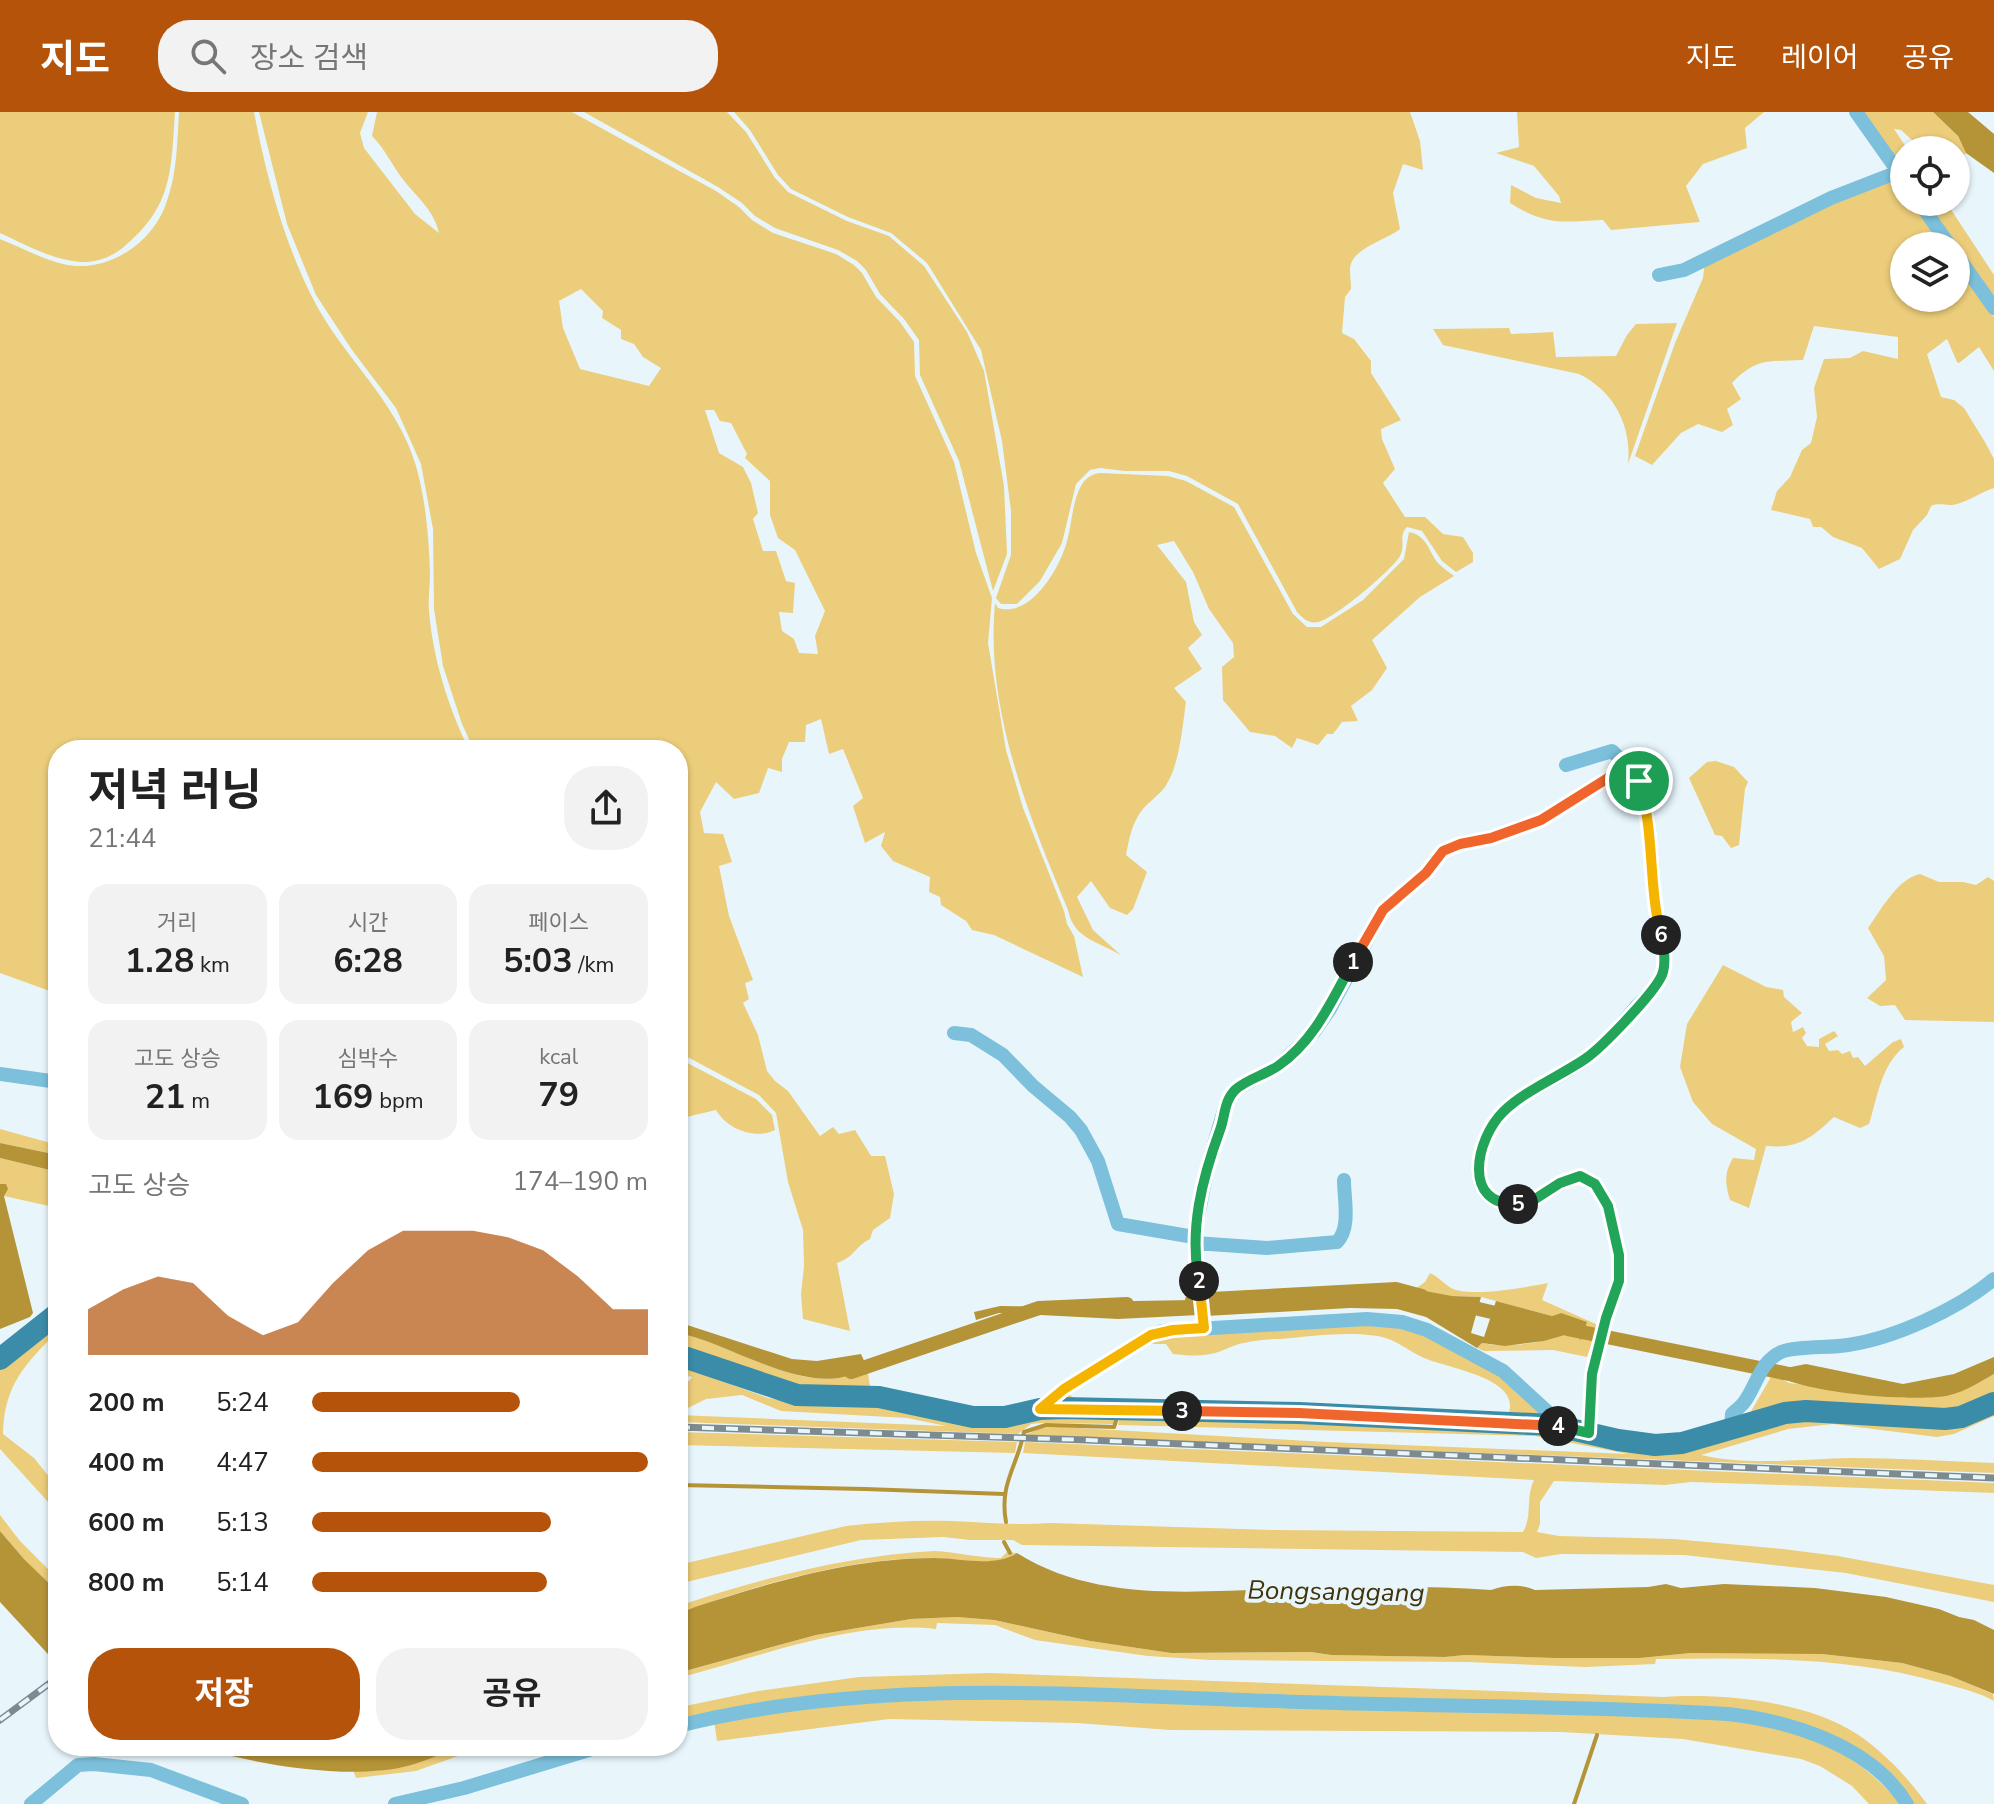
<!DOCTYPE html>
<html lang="ko">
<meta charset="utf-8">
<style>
:root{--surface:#fff;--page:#f2f2f2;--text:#222;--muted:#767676;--accent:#b45309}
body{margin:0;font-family:"Nunito Sans","Noto Sans KR",sans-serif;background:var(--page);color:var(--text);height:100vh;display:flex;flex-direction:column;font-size:30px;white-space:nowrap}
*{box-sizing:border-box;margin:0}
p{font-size:26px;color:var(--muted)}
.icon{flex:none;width:44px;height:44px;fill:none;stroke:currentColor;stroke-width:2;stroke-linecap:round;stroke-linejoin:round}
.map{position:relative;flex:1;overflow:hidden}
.panel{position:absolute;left:48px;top:628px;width:640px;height:1016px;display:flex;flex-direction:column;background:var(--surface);border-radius:32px;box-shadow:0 2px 6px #0004}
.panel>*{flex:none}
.fabs{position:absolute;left:1890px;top:24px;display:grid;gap:16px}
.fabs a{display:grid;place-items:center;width:80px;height:80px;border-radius:50%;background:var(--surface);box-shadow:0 2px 6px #0004;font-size:40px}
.pin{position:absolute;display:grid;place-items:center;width:68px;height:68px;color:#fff;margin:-34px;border:4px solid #fff;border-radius:50%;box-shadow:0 2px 8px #0007}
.km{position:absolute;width:40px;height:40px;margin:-20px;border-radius:50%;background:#222;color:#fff;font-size:22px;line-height:40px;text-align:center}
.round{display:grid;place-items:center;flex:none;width:84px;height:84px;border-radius:32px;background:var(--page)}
.headline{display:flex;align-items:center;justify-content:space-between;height:136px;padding:0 40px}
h1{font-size:44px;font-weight:700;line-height:60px}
.metrics{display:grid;grid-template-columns:repeat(3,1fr);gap:12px;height:136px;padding:8px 40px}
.metrics div{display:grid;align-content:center;border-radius:20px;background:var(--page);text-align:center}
.metrics b{font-size:34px;font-weight:700}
.metrics small{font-size:22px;font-weight:400}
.metrics p{font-size:22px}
.chart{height:224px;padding:16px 40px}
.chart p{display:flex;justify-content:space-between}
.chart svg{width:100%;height:144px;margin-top:8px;fill:var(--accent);opacity:.7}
.cta{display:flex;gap:16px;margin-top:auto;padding:16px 40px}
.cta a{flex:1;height:92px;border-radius:32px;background:var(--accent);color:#fff;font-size:32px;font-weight:700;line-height:92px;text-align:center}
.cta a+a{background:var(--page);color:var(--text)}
ul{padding:0 40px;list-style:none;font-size:26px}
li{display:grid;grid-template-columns:128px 96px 1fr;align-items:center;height:60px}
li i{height:20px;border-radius:10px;background:var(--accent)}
header{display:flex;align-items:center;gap:48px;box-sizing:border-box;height:112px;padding:0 40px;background:var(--accent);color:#fff}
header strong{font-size:38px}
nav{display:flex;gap:44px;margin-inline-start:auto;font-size:28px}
.search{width:560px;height:72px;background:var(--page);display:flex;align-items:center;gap:20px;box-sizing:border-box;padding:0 28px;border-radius:32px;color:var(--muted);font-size:30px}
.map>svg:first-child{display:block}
.green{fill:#eccd7b;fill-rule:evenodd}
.water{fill:#b59438}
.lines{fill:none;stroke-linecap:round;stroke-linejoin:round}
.stream{stroke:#b59438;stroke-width:4}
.canal{stroke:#b59438;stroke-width:14}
.minor{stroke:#7cc0db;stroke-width:14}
.primary{stroke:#3b8ca9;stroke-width:22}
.rail-casing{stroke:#7d8b91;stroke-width:7}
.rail{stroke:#e8f6fc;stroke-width:4;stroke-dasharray:12;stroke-linecap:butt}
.split-1-casing{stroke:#fff;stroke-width:16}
.split-2-casing{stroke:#fff;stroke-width:16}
.split-3-casing{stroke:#fff;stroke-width:16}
.split-4-casing{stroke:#fff;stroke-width:16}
.split-5-casing{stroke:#fff;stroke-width:16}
.split-6-casing{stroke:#fff;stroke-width:16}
.split-7-casing{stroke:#fff;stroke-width:16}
.split-1{stroke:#f0652b;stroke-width:10}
.split-2{stroke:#22a559;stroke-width:10}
.split-3{stroke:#f5b400;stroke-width:10}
.split-4{stroke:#f0652b;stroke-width:10}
.split-5{stroke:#22a559;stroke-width:10}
.split-6{stroke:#22a559;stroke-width:10}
.split-7{stroke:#f5b400;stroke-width:10}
.labels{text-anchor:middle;stroke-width:8;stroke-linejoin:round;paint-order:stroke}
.water-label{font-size:26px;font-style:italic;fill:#41330b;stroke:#e8f6fc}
</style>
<header>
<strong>지도</strong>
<div class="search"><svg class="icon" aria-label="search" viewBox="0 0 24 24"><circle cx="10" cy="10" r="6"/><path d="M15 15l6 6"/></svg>장소 검색</div>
<nav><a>지도</a><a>레이어</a><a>공유</a></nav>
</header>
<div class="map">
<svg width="1994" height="1692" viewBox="0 0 1994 1692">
<rect width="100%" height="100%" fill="#e8f6fc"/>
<!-- green -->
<path class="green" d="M0 0H175C171 58 173 93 126 133 114 144 97 151 81 150 53 148 26 133 0 121Z
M179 0H254C266 63 283 127 312 185 342 245 397 288 416 354 426 389 429 427 430 462 430 474 428 487 429 499 433 547 448 594 469 638H58V882L0 861V127C20 135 42 147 63 152 103 162 148 135 164 97 177 66 177 33 179 0Z
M259 0H368L360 21 364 36 415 102 439 121C434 99 419 87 405 70 392 54 386 38 372 24L377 0H572L716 79 739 95 752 108 773 121 836 142 854 153 862 161 876 185 900 210 914 230 915 264 954 350 976 441 992 486 988 531 1006 638 1023 696 1064 799 1067 812 1074 824 1083 865 994 823 972 818 966 809 941 793 940 785 929 780 930 765 893 749 881 734 885 720 865 731 853 694 863 686 843 637 829 642 821 607 806 613 805 630H789L782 647V660L768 656 759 681 734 687 716 670 700 700 704 721 723 722 732 750 719 754 729 804 753 868 745 871 749 887 743 891 758 923 767 959 775 969 788 979 820 1024 833 1015 839 1022 855 1018 871 1044H885L894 1082 890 1106 873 1118 870 1127C854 1135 855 1145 837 1151L850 1219 803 1207 801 1182 804 1154 803 1118 788 1070 776 1001 759 983 678 940V638H474L462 612 443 554 434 497 433 417 421 352 396 296 352 238 316 183 287 112ZM581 177 603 199 602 206 621 218V227L634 232 643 245 661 256 649 274 580 257 563 216 559 189ZM705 298H714L720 309 731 311 747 342 745 346 770 369V403L778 426 795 438 825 499 815 524 818 542 799 541 794 527 782 519 779 500 793 501 795 471 786 469 776 439H763L753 407 758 401 751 371 743 355 719 341Z
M584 0H727L746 20 775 66 788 80 847 109 889 124 924 154 967 220 984 259 1004 374 1007 442 993 479 959 349 920 263 919 228 904 207 880 182 866 158 857 149 838 138 775 116 755 104 742 91 718 75Z
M734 0H1410L1420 29 1423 58 1403 52 1393 81 1400 117C1387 128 1351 136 1350 157 1350 163 1351 170 1351 177L1345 185 1342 221 1354 227 1371 249V261L1401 308 1381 317 1382 327 1395 357 1383 371 1405 405H1425L1443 422 1463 425 1473 441V450L1456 460 1442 449 1422 419 1407 415C1398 424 1406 433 1400 444 1392 458 1333 508 1318 510 1308 512 1303 506 1297 500L1238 392 1187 364 1169 359H1125L1100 356 1090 358 1076 372 1062 431 1040 469 1017 492H1001L996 486 1011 443V399L1002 329 981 238 927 151 891 121 848 105 791 77 778 63 750 18Z
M1517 0H1764L1745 16 1747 36 1703 52 1686 74 1700 110 1611 118 1603 108C1562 110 1547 114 1510 91L1511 73 1536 86 1561 91 1559 84 1534 54 1496 41 1519 35Z
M1863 0H1933L1958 24 1966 41 1956 51V38H1923L1901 18 1894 17 1908 38H1904V59Z
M1887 69 1904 78V90H1914L1943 134H1904V186H1956V153L1994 205V259L1979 235 1959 251 1957 250 1947 227 1927 242 1941 285 1954 288 1964 296 1985 330 1994 347V376C1981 380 1969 389 1957 392 1947 395 1941 390 1931 394L1927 403 1913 418 1900 447 1879 457 1862 436 1833 425 1821 415H1813L1810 407 1771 398 1777 379 1790 365 1802 338 1811 331 1817 305 1814 276 1824 247 1850 246 1863 239 1898 247V225L1814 214 1803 248C1768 250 1757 245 1732 271L1741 287 1727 297 1733 313 1722 320 1698 312 1681 321 1652 353 1635 344 1675 231 1703 166 1705 148Z
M1925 90H1946L1994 163V185Z
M1677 211 1628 352C1632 314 1614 279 1579 262L1443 233 1433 217 1509 216 1511 222 1553 220 1556 245 1616 244 1627 223 1636 212Z
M1100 361 1168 364 1186 369 1234 395 1293 502 1307 515H1321L1363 488 1404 447 1409 420C1426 423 1428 437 1437 450 1441 455 1448 459 1454 464L1420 485 1372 528 1387 556 1372 578 1351 594 1358 609 1342 610 1333 622H1327L1318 633 1297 626 1292 636 1275 624 1250 620 1223 588 1222 555 1234 545 1233 531 1209 497 1193 460 1174 429 1157 433 1186 470 1194 510 1202 523 1188 536 1202 557 1174 576 1186 590C1182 617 1180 652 1165 675 1159 683 1150 689 1143 697 1132 710 1129 727 1126 743L1147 760 1133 797 1127 803 1110 796 1091 769 1077 785 1093 818 1122 844C1099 829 1074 828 1068 798 1028 702 985 597 995 491L998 496C1031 506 1060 456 1067 429 1072 412 1072 390 1081 374 1085 366 1092 362 1100 361Z
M1716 649 1734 655 1748 670 1745 677 1739 733 1731 736 1722 724 1715 723 1689 666 1707 650Z
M1920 762 1939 770H1963L1976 773 1988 765 1994 769V910L1905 908 1895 893 1880 894 1867 886 1886 868 1884 844 1868 816C1881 798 1897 767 1920 762Z
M1723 853 1766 875 1783 878 1784 885 1802 901 1791 910 1793 920 1803 915 1806 921 1802 926 1807 934 1819 935V927L1834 919 1838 924 1825 932 1829 939 1838 938 1842 942 1850 939 1853 946 1858 945 1865 954 1893 930 1901 927 1904 935C1881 953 1877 987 1869 1012L1860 1016 1834 1005C1811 1026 1799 1037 1766 1034L1749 1096 1730 1088C1725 1071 1724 1061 1733 1046L1754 1048 1756 1037 1712 1012 1693 990 1680 955 1687 912Z
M678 946 756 987 772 1003 775 1018C755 1028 727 1017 716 998L678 1007Z
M0 1017 58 1033V1043L0 1031Z
M0 1046 58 1060V1096L4 1084 6 1072H0Z
M1430 1161C1439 1165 1444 1172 1451 1176 1469 1186 1527 1175 1548 1171L1542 1188 1598 1213 1587 1245 1553 1238 1484 1239 1477 1236 1482 1231C1501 1235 1522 1233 1542 1229 1554 1227 1563 1221 1575 1223L1561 1201 1552 1204 1481 1185 1451 1184 1415 1177 1425 1170Z
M58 1210V1219C25 1252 4 1273 3 1322L34 1346 58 1376V1401L0 1337V1256Z
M1402 1212 1484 1250 1547 1308 1059 1289 1069 1282 1077 1290 1508 1303C1524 1265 1443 1256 1422 1245 1407 1238 1395 1227 1378 1224 1347 1219 1312 1224 1280 1227 1268 1227 1256 1228 1244 1231 1236 1232 1229 1236 1221 1239 1206 1245 1189 1244 1173 1242L1166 1232H1145L1169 1222Z
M678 1221C734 1231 813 1292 867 1255L870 1274 821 1280 678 1236Z
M678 1253 768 1286 788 1290 875 1294 976 1312H996L1058 1302 1418 1312 1549 1320 1653 1340 1697 1335 1807 1305H1832L1946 1314 1963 1310 1994 1297V1304L1954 1322 1937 1325 1833 1312 1788 1317 1701 1343C1748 1354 1802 1347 1850 1346 1898 1346 1946 1349 1994 1351V1361L1025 1323 1041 1316 1060 1315 1327 1330 1629 1342 1535 1324 1118 1313 1119 1309 1116 1307 1113 1312 1041 1311 1031 1312 1018 1322 678 1310V1303L946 1314 907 1306 781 1299 742 1283 706 1287 678 1301V1271L689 1269 692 1265 678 1262Z
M1775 1258 1778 1265 1789 1271 1905 1286 1981 1269 1994 1262V1285L1960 1299 1746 1308Z
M678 1320 1017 1330 1015 1341 678 1333Z
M1025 1330 1994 1371V1381L1783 1373 1691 1370 1665 1373 1554 1369 1540 1390V1412L1537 1420 1559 1424 1674 1427 1783 1437 1838 1444 1994 1473V1490L1846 1461 1684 1443 1561 1442 1536 1446 1523 1440 1022 1433 1013 1428H970L943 1425 861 1428 678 1472V1453L846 1414C881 1410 917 1408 951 1409 985 1410 1017 1414 1050 1411L1273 1418 1523 1420C1533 1403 1525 1386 1534 1368L1023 1341Z
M0 1403 20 1429 58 1467V1480L24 1447 0 1419Z
M934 1439C957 1440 979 1446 1001 1446L1007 1440 1017 1441C993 1456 962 1447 934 1446 852 1445 754 1473 678 1502V1494C762 1466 846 1444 934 1439Z
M957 1505 994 1508 1090 1529 1171 1541 1311 1540 1331 1543 1445 1545 1465 1543 1555 1546H1640L1691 1541 1822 1542 1902 1551 1950 1564 1993 1582 1994 1589C1978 1580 1960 1576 1942 1571 1849 1544 1753 1546 1656 1547L1655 1552 1585 1555 1467 1550 1210 1548 1148 1544 1035 1528 995 1513 937 1511 936 1517C853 1508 762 1544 682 1565V1560L816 1523 911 1507Z
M990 1561 1664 1585C1722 1581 1807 1589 1857 1622 1885 1641 1907 1665 1927 1692H1912L1898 1675 1788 1607 969 1577 678 1609V1597L685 1594 758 1579 859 1565Z
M972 1585 1686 1603C1778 1615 1836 1618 1901 1692H1869L1852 1674 1820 1654 1801 1647 1683 1627 1561 1620 1170 1618 1077 1611 889 1607 717 1629 714 1609 781 1597Z
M461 1634H486L416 1659 356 1666 353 1658C392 1663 425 1647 461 1634Z"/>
<!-- water -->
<path class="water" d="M1933 0H1968L1994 22V61L1966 41 1958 24Z
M0 1031 58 1043V1060L0 1046Z
M0 1072H6L8 1077 4 1084 33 1201 30 1205 0 1217Z
M1415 1177 1452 1184 1481 1185 1471 1221 1484 1225 1496 1189 1552 1204 1561 1201 1587 1210 1581 1228 1575 1223 1568 1222 1544 1229 1505 1234 1482 1231 1477 1236 1426 1205 1397 1197 1350 1196 1206 1204V1189L1411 1180Z
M1194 1185 1199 1203 1118 1207 999 1201 976 1208 974 1200 1000 1194 1100 1195 1135 1189 1192 1188Z
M678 1210 792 1247 817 1249 861 1242 867 1255C813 1292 733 1231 678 1221Z
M1994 1245V1262C1980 1270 1966 1279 1950 1283 1921 1291 1794 1281 1775 1261V1258L1806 1252 1903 1272 1954 1262Z
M0 1419 24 1447 58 1480V1553L0 1490Z
M1017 1441C1097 1491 1193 1479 1284 1477 1353 1475 1423 1473 1491 1478 1505 1473 1522 1472 1535 1478L1648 1475 1666 1472 1681 1476 1724 1472 1815 1476 1886 1485 1939 1497 1959 1505 1974 1508 1994 1518V1582L1950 1564 1902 1551 1822 1542 1691 1541 1640 1546H1555L1465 1543 1445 1545 1331 1543 1311 1540 1171 1541 1090 1529 994 1508 957 1505 911 1507 816 1523 678 1561V1502L695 1495C771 1470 853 1446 934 1446 962 1446 993 1456 1017 1441Z
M196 1634H461C441 1641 423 1651 403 1655 346 1668 251 1652 196 1634Z"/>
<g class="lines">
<!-- stream -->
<path class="stream" d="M678 1373 865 1377 1004 1382
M1006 1410C999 1372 1017 1355 1024 1320L1046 1313 1114 1315 1116 1309
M1004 1430 1010 1441
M1574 1692 1597 1623"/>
<!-- canal -->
<path class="canal" d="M1192 1188 1396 1177 1422 1184
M1462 1193 1508 1204
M1567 1217 1794 1263
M851 1260 1039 1196 1127 1192"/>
<!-- minor -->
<path class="minor" d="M1856 0 1904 68
M1919 90 1950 134
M1956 142 1994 196
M1659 163 1684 158 1831 86 1898 60
M1566 653 1612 639C1649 673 1648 701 1652 748 1654 763 1653 777 1655 791 1657 813 1671 840 1662 862 1658 875 1645 886 1636 895 1622 912 1607 930 1590 944 1564 965 1521 979 1500 1004 1479 1027 1461 1086 1508 1092 1538 1096 1553 1069 1580 1064L1595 1072 1608 1094 1619 1143V1169L1606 1206 1592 1262 1589 1321
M954 921 971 923 1003 943 1033 974 1070 1005 1081 1018 1098 1049 1118 1112 1194 1125
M0 962 58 970
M1195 1131 1267 1136 1337 1130C1351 1116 1344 1087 1344 1068
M1204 1216 1194 1125 1209 1049 1225 995 1235 978 1278 954 1314 920 1330 897 1383 798 1426 761 1443 739 1460 732 1491 726 1541 708 1608 666 1623 649
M1041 1296 1064 1277 1151 1223 1162 1219 1367 1207 1402 1210 1427 1218 1503 1259 1563 1314
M1731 1317 1732 1302C1736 1298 1742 1294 1745 1289 1757 1272 1760 1250 1781 1240 1794 1234 1831 1236 1848 1233 1895 1226 1958 1197 1994 1167
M678 1614C872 1565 1076 1583 1274 1589 1425 1595 1577 1593 1728 1602 1791 1609 1872 1634 1907 1692
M31 1692 78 1653 94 1652 151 1658 242 1692
M395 1692 464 1676 602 1634"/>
<!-- primary -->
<path class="primary" d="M678 1243 797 1283 879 1285 973 1305H1005L1040 1297 1064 1296 1299 1301 1553 1313 1618 1328 1655 1333 1682 1331 1785 1301 1806 1299 1945 1307 1961 1305 1994 1291
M0 1247 58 1201"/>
<defs>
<path id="rail" d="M678 1315 1087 1328 1994 1366
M0 1608 58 1565"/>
</defs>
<!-- rail casing -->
<use href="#rail" class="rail-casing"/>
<!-- rail -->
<use href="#rail" class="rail"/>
</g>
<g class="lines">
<defs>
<path id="split-1" d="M1353 850 1383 798 1426 761 1443 739 1460 732 1491 726 1541 708 1608 666 1623 649 1639 669"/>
<path id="split-2" d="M1199 1169C1189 1117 1202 1067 1220 1018 1225 1005 1224 989 1235 978 1247 967 1265 963 1278 954 1315 928 1332 888 1353 850"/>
<path id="split-3" d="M1182 1299 1040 1297 1064 1277 1151 1223 1173 1218 1204 1216 1199 1169"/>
<path id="split-4" d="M1182 1299 1299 1301 1558 1314"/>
<path id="split-5" d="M1518 1092 1532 1089 1560 1071 1580 1064 1595 1072 1608 1094 1619 1143V1169L1606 1206 1592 1262 1589 1321 1558 1314"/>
<path id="split-6" d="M1518 1092C1461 1094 1476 1027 1503 1000 1524 979 1560 964 1585 947 1601 936 1659 877 1663 860 1666 848 1664 835 1661 823"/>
<path id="split-7" d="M1639 669C1655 720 1648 773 1661 823"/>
</defs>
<!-- split-1 casing -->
<use href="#split-1" class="split-1-casing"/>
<!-- split-2 casing -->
<use href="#split-2" class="split-2-casing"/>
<!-- split-3 casing -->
<use href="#split-3" class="split-3-casing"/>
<!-- split-4 casing -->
<use href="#split-4" class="split-4-casing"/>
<!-- split-5 casing -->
<use href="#split-5" class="split-5-casing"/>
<!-- split-6 casing -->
<use href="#split-6" class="split-6-casing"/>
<!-- split-7 casing -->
<use href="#split-7" class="split-7-casing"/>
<!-- split-1 -->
<use href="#split-1" class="split-1"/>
<!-- split-2 -->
<use href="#split-2" class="split-2"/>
<!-- split-3 -->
<use href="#split-3" class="split-3"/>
<!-- split-4 -->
<use href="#split-4" class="split-4"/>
<!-- split-5 -->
<use href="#split-5" class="split-5"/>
<!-- split-6 -->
<use href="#split-6" class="split-6"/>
<!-- split-7 -->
<use href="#split-7" class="split-7"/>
</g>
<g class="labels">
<!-- water labels -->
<g class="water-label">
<text transform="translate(1336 1479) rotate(1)" y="9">Bongsanggang</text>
</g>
</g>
</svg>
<div class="fabs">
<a><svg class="icon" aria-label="locate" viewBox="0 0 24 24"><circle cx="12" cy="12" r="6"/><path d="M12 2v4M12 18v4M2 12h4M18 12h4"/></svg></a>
<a><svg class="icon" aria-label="layers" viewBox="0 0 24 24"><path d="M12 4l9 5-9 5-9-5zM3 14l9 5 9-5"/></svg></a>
</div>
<div class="pin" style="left:1639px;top:669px;background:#1e9e55"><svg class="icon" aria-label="arrive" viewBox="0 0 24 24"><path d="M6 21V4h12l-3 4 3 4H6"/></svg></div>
<b class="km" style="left:1353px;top:850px">1</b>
<b class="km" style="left:1199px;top:1169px">2</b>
<b class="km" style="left:1182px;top:1299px">3</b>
<b class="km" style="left:1558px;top:1314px">4</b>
<b class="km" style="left:1518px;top:1092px">5</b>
<b class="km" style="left:1661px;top:823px">6</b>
<section class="panel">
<div class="headline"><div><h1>저녁 러닝</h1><p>21:44</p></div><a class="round"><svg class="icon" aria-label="share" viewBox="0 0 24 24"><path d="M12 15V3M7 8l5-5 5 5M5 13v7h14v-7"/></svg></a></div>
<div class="metrics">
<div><p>거리</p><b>1.28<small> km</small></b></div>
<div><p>시간</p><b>6:28</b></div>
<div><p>페이스</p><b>5:03<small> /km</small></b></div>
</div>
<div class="metrics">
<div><p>고도 상승</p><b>21<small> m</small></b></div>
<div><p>심박수</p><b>169<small> bpm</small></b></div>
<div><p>kcal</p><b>79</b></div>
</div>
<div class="chart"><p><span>고도 상승</span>174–190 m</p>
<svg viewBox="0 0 160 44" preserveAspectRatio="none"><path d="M0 44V30L10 24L20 20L30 22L40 32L50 38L60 34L70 22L80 12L90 6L100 6L110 6L120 8L130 12L140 20L150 30L160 30V44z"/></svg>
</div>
<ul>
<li><b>200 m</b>5:24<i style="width:62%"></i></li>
<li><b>400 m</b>4:47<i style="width:100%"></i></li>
<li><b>600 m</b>5:13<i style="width:71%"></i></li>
<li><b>800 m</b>5:14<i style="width:70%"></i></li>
</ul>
<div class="cta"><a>저장</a><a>공유</a></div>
</section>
</div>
